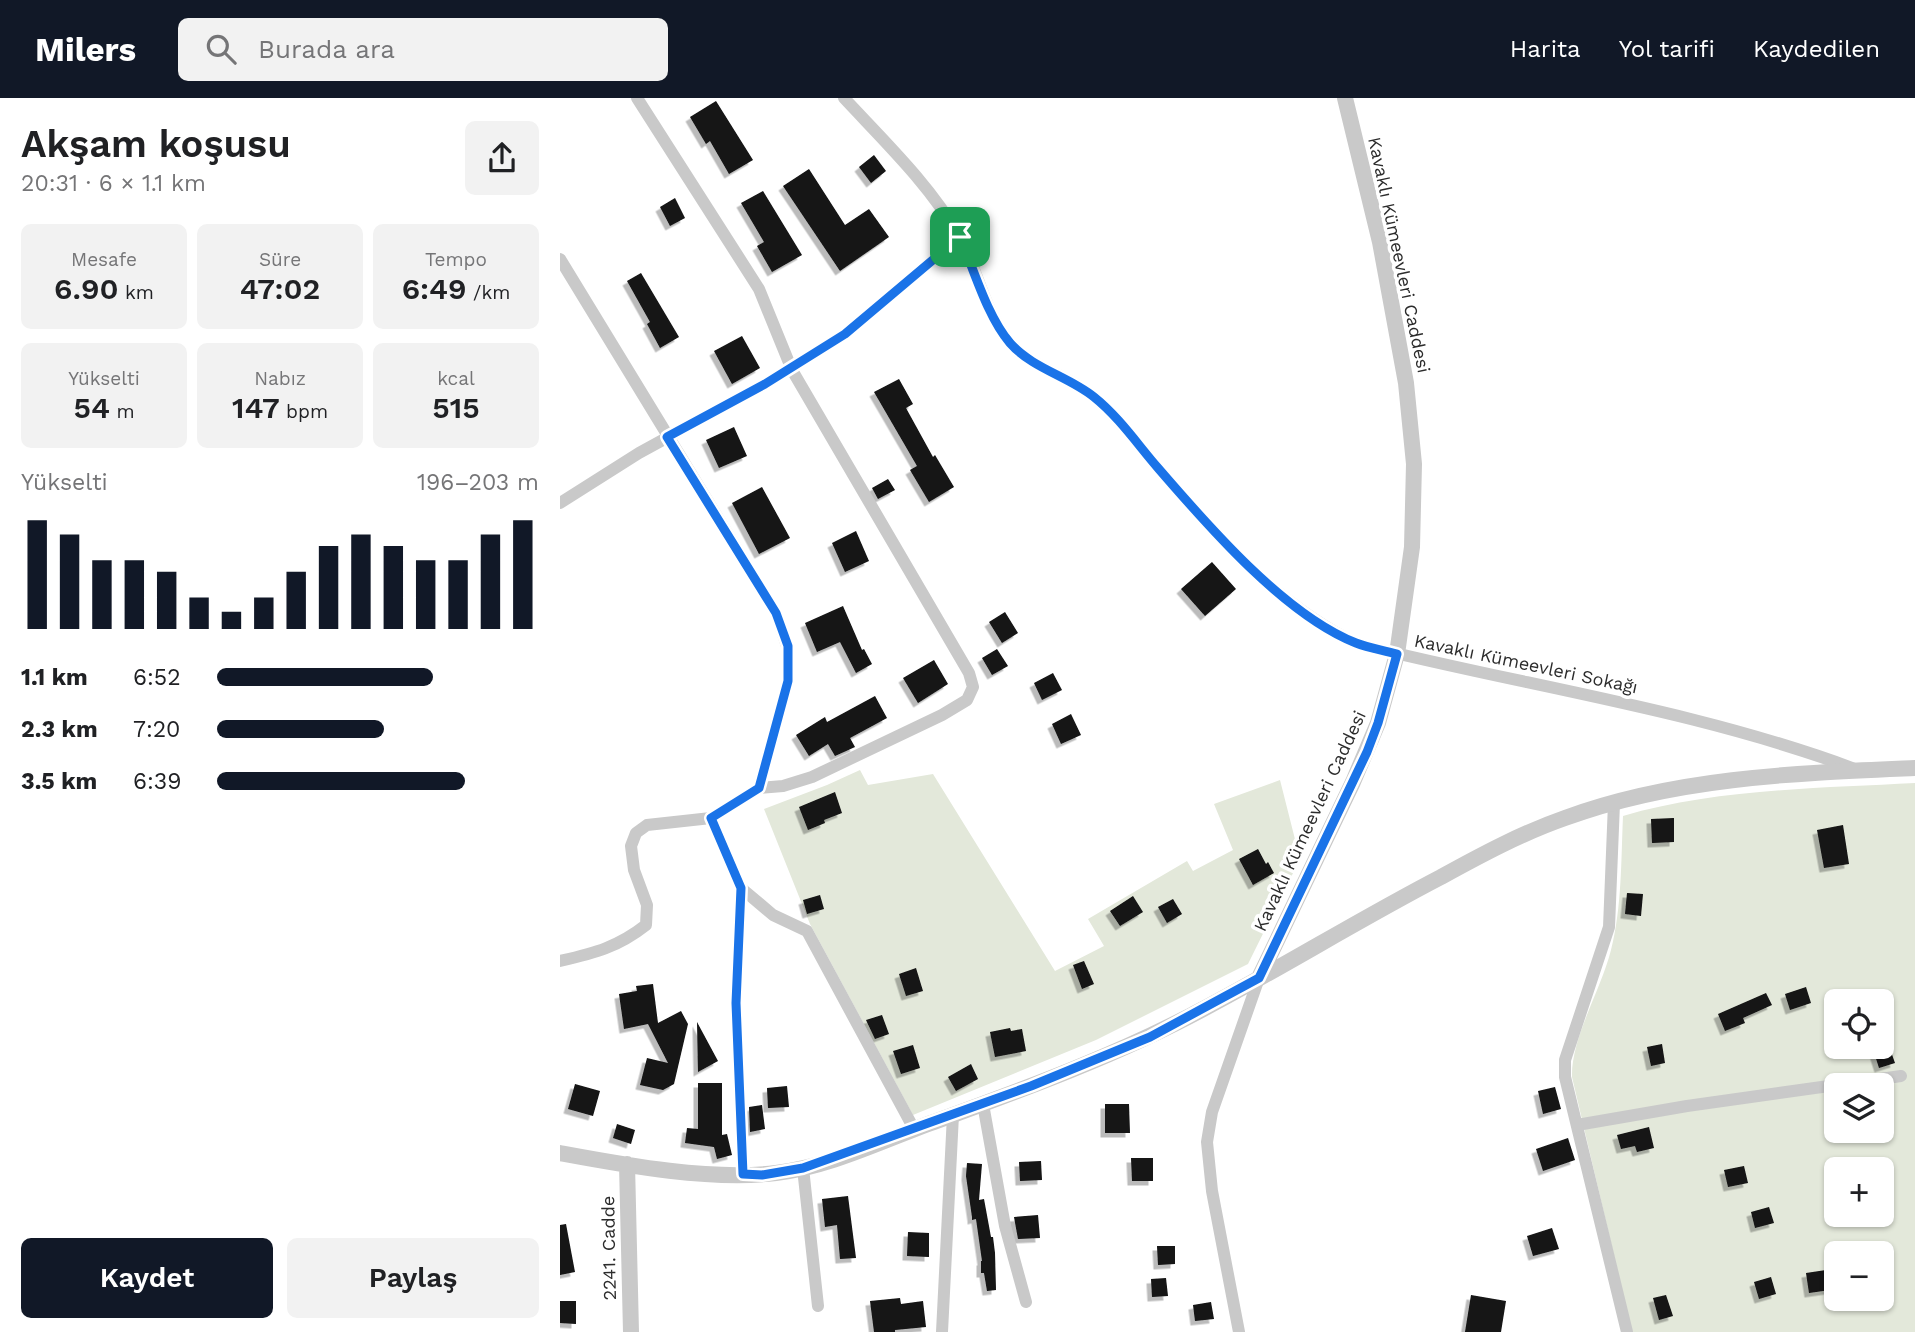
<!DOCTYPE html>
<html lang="tr">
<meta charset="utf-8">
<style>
:root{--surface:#fff;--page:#f2f2f2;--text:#202124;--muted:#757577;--accent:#111827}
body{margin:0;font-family:"Work Sans",sans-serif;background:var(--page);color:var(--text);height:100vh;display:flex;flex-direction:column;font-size:26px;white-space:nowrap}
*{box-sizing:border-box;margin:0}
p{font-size:23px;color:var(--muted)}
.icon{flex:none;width:38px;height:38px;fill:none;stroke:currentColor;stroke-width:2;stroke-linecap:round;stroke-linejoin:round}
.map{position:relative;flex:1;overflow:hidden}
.side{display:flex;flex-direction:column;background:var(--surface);width:560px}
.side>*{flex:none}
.fabs{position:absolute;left:1264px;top:891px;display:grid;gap:14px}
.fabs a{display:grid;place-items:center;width:70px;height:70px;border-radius:10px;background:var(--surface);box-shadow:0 2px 5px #0004;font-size:35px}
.pin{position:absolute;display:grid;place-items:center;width:60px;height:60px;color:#fff;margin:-30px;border-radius:14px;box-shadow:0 4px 10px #0006}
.round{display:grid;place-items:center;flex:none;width:74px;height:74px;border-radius:10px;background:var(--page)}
.head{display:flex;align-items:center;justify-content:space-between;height:119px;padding:0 21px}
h1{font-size:38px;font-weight:600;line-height:52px}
.metrics{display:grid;grid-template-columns:repeat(3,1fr);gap:10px;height:119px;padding:7px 21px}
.metrics div{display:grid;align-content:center;border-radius:10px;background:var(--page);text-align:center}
.metrics b{font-size:30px;font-weight:600}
.metrics small{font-size:19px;font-weight:400}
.metrics p{font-size:19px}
.chart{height:196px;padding:14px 21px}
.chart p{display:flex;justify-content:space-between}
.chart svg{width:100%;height:126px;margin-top:7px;stroke:var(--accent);stroke-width:6}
.primary-button{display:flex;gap:14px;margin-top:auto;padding:14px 21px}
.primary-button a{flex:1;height:80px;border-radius:10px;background:var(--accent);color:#fff;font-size:28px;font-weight:600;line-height:80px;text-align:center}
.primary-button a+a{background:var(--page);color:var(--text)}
ul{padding:0 21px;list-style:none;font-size:23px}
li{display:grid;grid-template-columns:112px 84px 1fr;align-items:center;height:52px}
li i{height:18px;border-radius:9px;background:var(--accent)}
header{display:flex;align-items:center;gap:42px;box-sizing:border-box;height:98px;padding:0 35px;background:var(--accent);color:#fff}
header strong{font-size:33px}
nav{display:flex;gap:38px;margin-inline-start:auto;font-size:24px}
.search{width:490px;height:63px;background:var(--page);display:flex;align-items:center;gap:18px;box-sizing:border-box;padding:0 24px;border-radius:10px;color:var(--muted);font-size:26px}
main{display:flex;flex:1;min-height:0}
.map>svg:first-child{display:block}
.green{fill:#e3e8da;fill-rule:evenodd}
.building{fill:#131313;filter:url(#shadow)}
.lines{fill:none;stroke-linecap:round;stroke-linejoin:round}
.minor{stroke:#c9c9c9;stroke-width:12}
.tertiary{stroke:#c9c9c9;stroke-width:16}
.route-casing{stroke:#fff;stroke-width:14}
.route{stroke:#1a73e8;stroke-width:9}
.labels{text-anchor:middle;stroke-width:7;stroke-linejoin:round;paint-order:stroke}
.street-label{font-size:18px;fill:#2c2c2c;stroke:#fff}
</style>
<header>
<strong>Milers</strong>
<div class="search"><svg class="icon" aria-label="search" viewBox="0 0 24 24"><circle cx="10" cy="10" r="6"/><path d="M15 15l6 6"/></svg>Burada ara</div>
<nav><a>Harita</a><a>Yol tarifi</a><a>Kaydedilen</a></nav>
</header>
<main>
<section class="side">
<div class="head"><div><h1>Akşam koşusu</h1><p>20:31 · 6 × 1.1 km</p></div><a class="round"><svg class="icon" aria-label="share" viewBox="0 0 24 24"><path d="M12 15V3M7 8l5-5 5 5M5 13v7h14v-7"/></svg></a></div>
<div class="metrics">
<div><p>Mesafe</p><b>6.90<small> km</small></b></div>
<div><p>Süre</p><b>47:02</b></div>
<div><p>Tempo</p><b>6:49<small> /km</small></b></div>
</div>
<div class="metrics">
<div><p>Yükselti</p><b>54<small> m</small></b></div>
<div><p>Nabız</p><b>147<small> bpm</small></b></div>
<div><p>kcal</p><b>515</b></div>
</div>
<div class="chart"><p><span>Yükselti</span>196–203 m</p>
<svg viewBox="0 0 160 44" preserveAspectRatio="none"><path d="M5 44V6M15 44V11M25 44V20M35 44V20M45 44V24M55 44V33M65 44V38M75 44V33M85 44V24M95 44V15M105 44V11M115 44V15M125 44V20M135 44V20M145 44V11M155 44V6"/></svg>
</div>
<ul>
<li><b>1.1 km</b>6:52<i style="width:67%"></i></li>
<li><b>2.3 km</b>7:20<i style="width:52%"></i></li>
<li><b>3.5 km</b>6:39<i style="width:77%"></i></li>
</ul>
<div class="primary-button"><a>Kaydet</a><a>Paylaş</a></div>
</section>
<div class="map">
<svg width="1355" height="1234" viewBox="0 0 1355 1234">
<defs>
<filter id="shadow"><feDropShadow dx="-4.5" dy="4.5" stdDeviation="0" flood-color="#0004"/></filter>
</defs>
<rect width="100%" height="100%" fill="#fff"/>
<!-- green -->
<path class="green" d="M300 672 308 687 373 676 495 873 544 848 528 821 627 763 633 773 673 752 654 706 720 682 740 761 688 866 536 942 353 1017 250 826 204 711 267 687Z
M1355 685V1234H1072L1012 979C1011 940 1041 892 1051 852 1062 809 1061 762 1063 718 1153 691 1262 690 1355 685ZM1276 903H1321V948H1276ZM1276 987H1321V1032H1276ZM1276 1071H1321V1116H1276ZM1276 1155H1321V1200H1276Z"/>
<!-- building -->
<path class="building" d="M156 3 193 62 169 76 150 43 146 46 130 19Z
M314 57 326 73 311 85 299 69Z
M249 71 285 127 309 111 329 139 280 173 223 88Z
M203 93 242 157 212 174 197 148 204 144 181 105Z
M115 100 125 120 110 128 100 109Z
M81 175 119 239 100 250 87 226 90 224 67 183Z
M182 238 200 270 172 286 154 253Z
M339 281 353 306 346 310 373 359 375 357 394 389 369 404 350 372 357 368 314 294Z
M174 329 187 358 159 370 146 342Z
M328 381 335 392 318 401 312 390Z
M202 389 230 440 199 456 172 405Z
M296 433 309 463 285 474 272 445Z
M652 464 676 491 645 518 621 491Z
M283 508 302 552 304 551 312 566 296 575 280 544 257 554 245 525Z
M445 514 458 535 442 545 429 524Z
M437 551 448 568 432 577 422 560Z
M374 562 388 586 358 605 343 580Z
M493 575 502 592 482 602 474 585Z
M315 598 327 620 290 640 295 649 275 658 268 646 249 658 236 637 265 619 267 624Z
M511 616 521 637 501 646 492 626Z
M275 694 282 715 264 722 265 725 248 732 239 709Z
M1114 720V744L1092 745 1091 721Z
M1283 727 1289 766 1264 770 1257 732Z
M698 751 706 766 708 764 714 775 693 787 679 761Z
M1067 795 1083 796 1081 818 1065 816Z
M260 797 264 811 247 816 243 802Z
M573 798 583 814 560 828 550 813Z
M613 801 622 816 607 825 598 809Z
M524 863 534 886 522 891 513 867Z
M356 870 363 893 346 898 339 876Z
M93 886 98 925 121 913 128 926 114 986 103 992 80 987 87 960 108 965 88 926 64 931 59 896 77 893 76 888Z
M1246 889 1251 905 1230 912 1225 896Z
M1206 895 1212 907 1183 920 1185 925 1165 933 1158 916Z
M322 917 329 936 315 941 306 922Z
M137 924 158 963 138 974Z
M450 930 451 933 462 931 466 953 435 959 430 934Z
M1102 946 1105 965 1091 968 1087 949Z
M353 947 360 970 341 976 333 953Z
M1312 948H1329L1335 965 1319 970Z
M411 966 418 981 396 993 388 979Z
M138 985H162V1037L167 1036 172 1057 157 1061 154 1049 125 1045 127 1030 138 1031Z
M15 986 40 993 33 1018 8 1011Z
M227 988 229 1009 208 1010 207 990Z
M995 989 1001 1011 983 1016 978 993Z
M545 1006H569L570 1035H545Z
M202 1007 205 1031 190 1034 189 1009Z
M57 1026 75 1032 71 1046 53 1040Z
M1089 1029 1094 1050 1077 1054 1075 1048 1061 1051 1057 1037Z
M1008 1040 1015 1062 983 1073 976 1051Z
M571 1060H593V1083H572Z
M481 1063 482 1082 460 1083 459 1064Z
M407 1065 422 1066 419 1102 424 1101 431 1139H433L435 1155 436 1192 427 1193 424 1175H421V1163H422L416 1121 412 1122V1119L406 1078Z
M1184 1068 1188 1085 1168 1089 1164 1072Z
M288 1098 296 1160 280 1161 277 1127 265 1129 262 1101Z
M1209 1109 1214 1125 1195 1130 1191 1114Z
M478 1117 480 1140 458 1141 454 1119Z
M6 1126 15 1174 0 1177V1127Z
M992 1130 999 1151 973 1158 967 1138Z
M348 1134 369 1135V1159L347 1158Z
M597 1148H615V1166L598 1167Z
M1266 1172 1270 1192 1249 1195 1246 1175Z
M1211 1179 1216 1196 1199 1201 1194 1184Z
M606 1180 608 1198 592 1199 591 1181Z
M911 1197 946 1203 941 1234H905Z
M1106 1197 1113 1218 1099 1222 1093 1200Z
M340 1200 341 1206 363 1203 366 1229 335 1232V1234H314L310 1203Z
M0 1203H16V1226L0 1225Z
M651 1204 654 1221 635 1223 633 1207Z"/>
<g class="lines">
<!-- minor -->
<path class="minor" d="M284 0C324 43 370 87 399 138 418 172 424 213 449 243 472 271 511 278 537 301 561 324 582 351 604 377 658 440 721 510 798 546 964 588 1134 611 1295 671
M0 161 216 515 227 548 228 583 199 690
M0 405 79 355 205 286 285 236 400 139
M1054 705 1049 829 1005 962V979L1067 1234
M151 720 181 790 176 906 183 1076
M181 790 213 817 247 833 354 1031
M0 863C35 855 58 849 86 827L87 807 74 772 71 748 76 735 87 727 151 720 199 690 223 688 252 679 382 617 407 602 413 589 409 575 232 272 199 191 77 0
M1279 987 1341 978
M423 1006 445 1128 466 1204
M1017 1027 1127 1008 1276 987
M243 1070 258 1208
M382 1234 393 1017
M679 1234 652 1093 647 1044 652 1014 699 880"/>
<!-- tertiary -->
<path class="tertiary" d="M699 880 793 684 818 625 837 556 852 449 854 366 846 285 820 144 785 0
M0 1055C65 1067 150 1083 216 1075 270 1069 323 1042 374 1024 467 990 560 956 647 909 726 867 802 820 881 779 921 757 962 735 1005 720 1116 679 1239 675 1355 670
M67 1066 71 1234"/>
</g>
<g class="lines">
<defs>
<path id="route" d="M400 139C414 172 427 218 450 245 473 271 508 278 534 299 559 319 578 347 598 370 648 428 725 517 796 545 809 550 823 552 837 556L818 625 807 654 699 880 590 939 471 988 243 1070 202 1077 183 1076 176 905 181 790 151 720 199 690 228 583V548L216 515 107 339 205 286 285 236Z"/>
</defs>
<!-- route casing -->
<use href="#route" class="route-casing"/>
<!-- route -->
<use href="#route" class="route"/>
</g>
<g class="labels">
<!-- street labels -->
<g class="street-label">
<text transform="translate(839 157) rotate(78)" y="6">Kavaklı Kümeevleri Caddesi</text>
<text transform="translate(966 566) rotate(12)" y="6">Kavaklı Kümeevleri Sokağı</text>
<text transform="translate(750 723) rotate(-65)" y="6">Kavaklı Kümeevleri Caddesi</text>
<text transform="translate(49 1150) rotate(-91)" y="6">2241. Cadde</text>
</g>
</g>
</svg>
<div class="fabs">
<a><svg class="icon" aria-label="locate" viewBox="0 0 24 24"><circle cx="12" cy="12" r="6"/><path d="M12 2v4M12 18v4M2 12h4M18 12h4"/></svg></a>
<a><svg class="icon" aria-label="layers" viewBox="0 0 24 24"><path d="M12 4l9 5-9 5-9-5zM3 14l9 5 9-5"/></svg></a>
<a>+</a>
<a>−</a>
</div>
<div class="pin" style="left:400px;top:139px;background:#1e9e55"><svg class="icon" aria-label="arrive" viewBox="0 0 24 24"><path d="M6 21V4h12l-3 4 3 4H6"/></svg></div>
</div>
</main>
